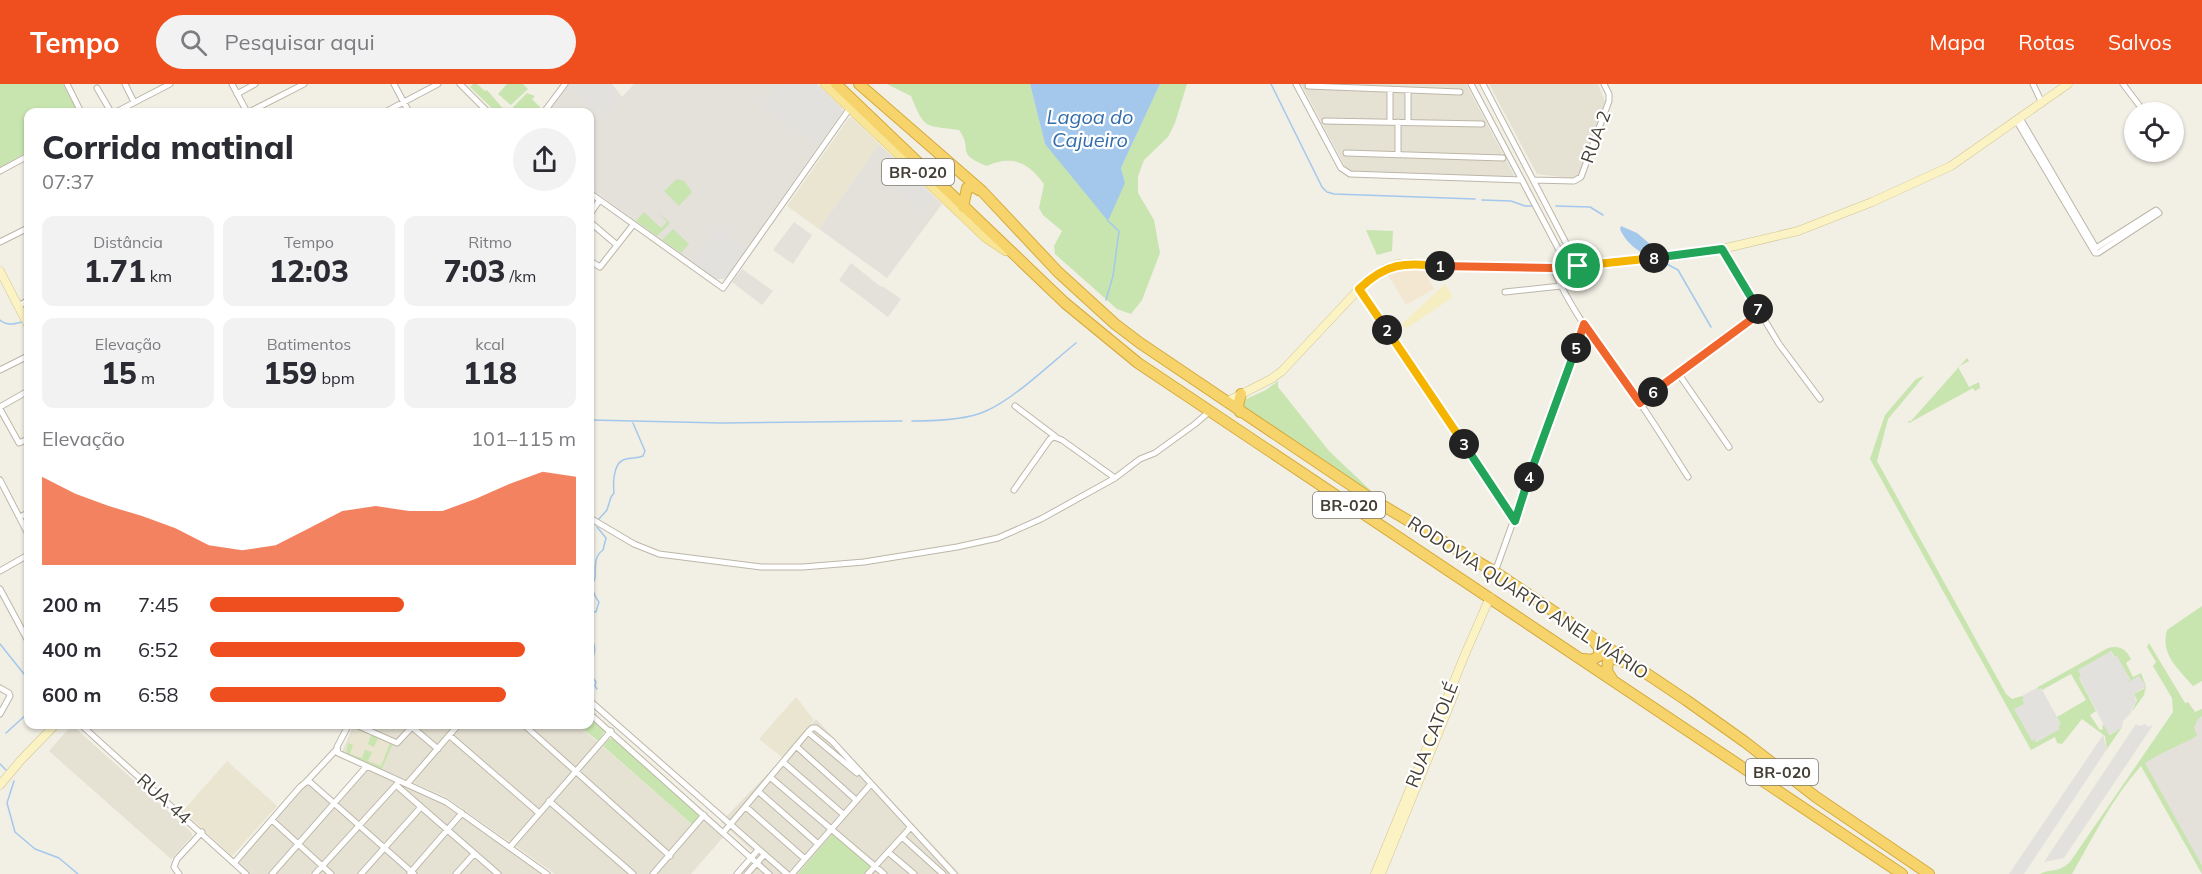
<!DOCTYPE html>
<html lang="pt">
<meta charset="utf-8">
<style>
:root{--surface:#fff;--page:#f2f2f3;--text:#2b2b33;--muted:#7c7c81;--accent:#ef4f1e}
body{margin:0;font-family:Mulish,sans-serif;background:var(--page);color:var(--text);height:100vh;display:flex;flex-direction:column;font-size:22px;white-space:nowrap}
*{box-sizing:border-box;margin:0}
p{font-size:20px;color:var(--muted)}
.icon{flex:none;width:33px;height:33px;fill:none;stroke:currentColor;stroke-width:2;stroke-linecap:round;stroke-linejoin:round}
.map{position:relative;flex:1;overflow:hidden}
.details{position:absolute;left:24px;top:24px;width:570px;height:621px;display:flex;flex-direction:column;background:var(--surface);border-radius:12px;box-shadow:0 2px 4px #0004}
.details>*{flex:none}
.fabs{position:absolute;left:2124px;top:18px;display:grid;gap:12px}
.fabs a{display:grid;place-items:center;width:60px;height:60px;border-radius:50%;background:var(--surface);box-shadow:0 2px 4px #0004;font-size:30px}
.pin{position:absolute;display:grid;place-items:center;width:51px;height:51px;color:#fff;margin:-26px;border:3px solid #fff;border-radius:50%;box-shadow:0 2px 6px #0007}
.km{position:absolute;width:30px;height:30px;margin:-15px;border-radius:50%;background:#222;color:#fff;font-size:16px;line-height:30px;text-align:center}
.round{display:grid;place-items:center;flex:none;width:63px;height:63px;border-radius:32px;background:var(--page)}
.headline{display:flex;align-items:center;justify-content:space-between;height:102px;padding:0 18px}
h1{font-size:33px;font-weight:800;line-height:45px}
.metrics{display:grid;grid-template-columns:repeat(3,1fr);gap:9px;height:102px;padding:6px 18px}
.metrics div{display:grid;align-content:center;border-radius:12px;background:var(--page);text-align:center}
.metrics b{font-size:30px;font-weight:800}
.metrics small{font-size:16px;font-weight:400}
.metrics p{font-size:16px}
.chart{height:168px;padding:12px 18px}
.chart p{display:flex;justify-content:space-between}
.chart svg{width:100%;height:108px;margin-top:6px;fill:var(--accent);opacity:.7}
ul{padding:0 18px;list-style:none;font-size:20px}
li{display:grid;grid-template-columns:96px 72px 1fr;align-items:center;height:45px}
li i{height:15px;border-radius:8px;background:var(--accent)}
header{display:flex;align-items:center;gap:36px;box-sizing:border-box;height:84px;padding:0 30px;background:var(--accent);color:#fff}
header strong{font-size:28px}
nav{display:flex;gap:33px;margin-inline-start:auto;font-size:21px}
.search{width:420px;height:54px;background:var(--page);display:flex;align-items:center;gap:15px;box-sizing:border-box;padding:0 21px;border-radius:33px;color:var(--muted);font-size:22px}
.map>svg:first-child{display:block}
.residential{fill:#e5e1d3}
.commercial{fill:#f3e7d1}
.industrial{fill:#e4e0da}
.education{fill:#eae5d0}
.green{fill:#c8e4af}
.sand{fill:#f5eec2}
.parking{fill:#e3e1dd}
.water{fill:#a4c8ec}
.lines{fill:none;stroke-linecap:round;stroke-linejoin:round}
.stream{stroke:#a4c8ec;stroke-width:1.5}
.street-casing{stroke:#bdb7a8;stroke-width:7}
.secondary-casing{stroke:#d0c597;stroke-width:9}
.primary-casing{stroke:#ddc467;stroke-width:10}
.highway-casing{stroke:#d5aa3b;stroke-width:12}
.street{stroke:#fff;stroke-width:5}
.secondary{stroke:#fcf3c5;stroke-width:8}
.primary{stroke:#f9e597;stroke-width:9}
.highway{stroke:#f7d46b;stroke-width:10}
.split-1-casing{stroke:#fff;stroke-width:12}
.split-2-casing{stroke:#fff;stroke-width:12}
.split-3-casing{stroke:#fff;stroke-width:12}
.split-4-casing{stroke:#fff;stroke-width:12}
.split-5-casing{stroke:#fff;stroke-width:12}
.split-6-casing{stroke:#fff;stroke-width:12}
.split-7-casing{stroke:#fff;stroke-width:12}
.split-8-casing{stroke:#fff;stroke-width:12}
.split-9-casing{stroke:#fff;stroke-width:12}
.split-1{stroke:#f0652b;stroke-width:8}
.split-2{stroke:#f5b400;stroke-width:8}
.split-3{stroke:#f5b400;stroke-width:8}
.split-4{stroke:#22a559;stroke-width:8}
.split-5{stroke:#22a559;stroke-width:8}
.split-6{stroke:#f0652b;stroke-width:8}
.split-7{stroke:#f0652b;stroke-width:8}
.split-8{stroke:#22a559;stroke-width:8}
.split-9{stroke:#f5b400;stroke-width:8}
.labels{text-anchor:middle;stroke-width:4.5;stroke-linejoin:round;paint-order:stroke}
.shield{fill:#fff;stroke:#7c7972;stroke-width:1.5}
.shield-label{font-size:16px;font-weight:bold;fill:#443f35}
.street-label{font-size:18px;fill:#443f35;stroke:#fff}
.water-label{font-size:20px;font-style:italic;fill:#346eaa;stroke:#fff}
</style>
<header>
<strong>Tempo</strong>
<div class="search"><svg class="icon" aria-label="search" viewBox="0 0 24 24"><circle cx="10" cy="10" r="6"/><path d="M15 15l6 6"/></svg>Pesquisar aqui</div>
<nav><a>Mapa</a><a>Rotas</a><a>Salvos</a></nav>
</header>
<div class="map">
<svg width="2202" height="790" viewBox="0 0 2202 790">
<rect width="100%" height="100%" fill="#f2efe5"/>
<!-- residential -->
<path class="residential" d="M1301 0H1466L1514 91 1512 93 1350 89 1347 86Z
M1489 0H1598L1605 17 1579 93 1575 95 1537 90Z
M816 635 960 790H733L752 767 721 738 783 674Z
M72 641 192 749V752L171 775 49 667Z
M354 641H578L693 741 701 732 724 752 691 790H555L446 713 342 668Z
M366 683 426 707 547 790H246L234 779 306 698 334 718Z"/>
<!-- commercial -->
<path class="commercial" d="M1400 184H1422L1434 205 1406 221 1387 189Z"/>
<!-- industrial -->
<path class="industrial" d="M569 0H612L622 13 634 0H817L842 24 843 27 726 194 721 195H716L590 104V28H548Z
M879 60 942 120 887 194 819 145Z
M794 138 812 151 793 180 773 166Z
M851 179 881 203 882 202 901 215 888 233 839 196Z
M742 185 773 207 762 221 732 198Z
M2202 625V790L2141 681 2178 638Z"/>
<!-- education -->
<path class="education" d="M852 33 879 60 819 145 787 122 849 34Z
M796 613 814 636 783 674 759 655Z
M355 643 393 659 382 685 346 669 345 666Z
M227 677 277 722 232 772 183 727Z"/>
<!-- green -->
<path class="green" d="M0 0H63L78 28H28V68L0 83Z
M473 0H477L485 7 487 6 506 28H496L470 3Z
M507 0H523L528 5 511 21 498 10Z
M887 0H1030L1045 60 1125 99 1121 84 1160 0H1187L1175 39 1168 53 1144 76 1138 92V109L1154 136 1160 169 1142 216 1131 230 1117 225 1055 170 1054 162 1062 147 1043 131 1039 124 1044 100C1028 78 1012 71 987 82 954 69 974 66 959 46 924 41 925 46 911 12Z
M527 9 535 12 532 15 540 23V28H518L513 23Z
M677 95 684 97 692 108 679 122 664 107Z
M644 128 661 144 667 138 658 128 670 139 657 152 636 137Z
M673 145 689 160 681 169 662 156Z
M1366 146 1393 147 1392 167 1377 171Z
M1967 274 1969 277 1958 283 1969 303 1979 298 1980 304 1975 307 1973 304 1909 339 1908 337H1911Z
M1924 292 1888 335 1877 377 2006 610 2012 615 2022 612 2025 613 2024 620 2036 658 2059 644 2058 642 2060 640 2057 633 2086 616 2071 590 2042 606 2041 604 2038 606V603L2108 564C2119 561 2126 565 2131 575L2126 579 2133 593 2141 589 2146 602 2144 611 2131 629 2137 616 2134 610 2145 604 2128 599 2127 597 2130 595 2111 567 2079 594 2096 627 2090 631 2100 646 2103 645 2102 642 2104 641 2110 651 2122 643 2107 665 2105 652 2082 635 2062 660 2057 659 2055 653 2031 666 1870 375 1885 331 1916 295Z
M1278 297V303L1329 367 1385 420 1242 324 1244 316 1266 306Z
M2202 522V597L2193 602C2179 585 2160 571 2167 546Z
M2149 559 2185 619 2188 618 2195 628 2202 625V632L2198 635 2194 643 2197 652C2179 662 2163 667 2145 679L2202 782V790L2141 682C2113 713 2093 753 2072 790H2040C2051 784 2057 790 2070 778L2173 628 2172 614 2153 582 2156 578 2147 563Z
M590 633 605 647 598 657 578 641 590 640Z
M359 645 393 659 382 685 346 669 348 659 353 661 350 670 362 674 365 666 372 668 368 677 381 682 390 659 378 654 374 663 368 660 371 651Z
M613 654 701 732 693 741 603 662 609 655Z
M833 749 873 782 866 790H798Z"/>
<!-- sand -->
<path class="sand" d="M1445 200 1453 213 1406 245 1402 240Z"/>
<!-- parking -->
<path class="parking" d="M569 0H612L622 13 605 32 566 4Z
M771 0H817L842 24 843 27 818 62 760 21 773 7Z
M905 85 934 113 923 127 893 103Z
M719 142 746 164 726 194 721 195H716L693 178 710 155 709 154Z
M2111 567 2114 573 2117 572 2130 595 2128 598 2139 592 2146 602 2134 610 2136 618 2131 626V629L2123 637 2122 643 2109 651 2079 593 2081 592 2078 586Z
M2038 603V606L2041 604 2061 640 2058 642 2060 645 2037 658 2035 655 2032 657 2014 625 2024 620 2022 615 2025 613 2022 612Z
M2136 640 2138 642 2146 640 2147 643 2153 641 2064 774 2044 778Z
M2103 651 2107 665 2024 790H2009Z"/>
<!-- water -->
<path class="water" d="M1030 0H1160L1121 84 1125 99 1108 137 1045 60Z
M1621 142 1637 149 1650 160 1651 169 1648 171C1636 167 1625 157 1620 145Z"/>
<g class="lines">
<!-- stream -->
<path class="stream" d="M1271 0C1288 34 1305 68 1322 103L1327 108 1334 110 1475 115
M1482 116 1511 117 1525 122H1532
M1556 122 1590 123 1603 131
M1663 178 1678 186 1711 243
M1106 216 1113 192 1119 147 1108 137
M0 236C7 242 14 240 22 238
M590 336 721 339 902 337
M912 337C934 337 967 336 986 327 1014 315 1051 279 1076 259
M598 436 607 426 611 413 614 409C613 400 613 381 623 376 630 373 636 375 643 372L645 367 633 339
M590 531 591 527 596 528 599 518C596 514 593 510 593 504 592 496 593 502 595 494 596 484 593 473 603 466L606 454 597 443
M590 549C594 559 598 568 590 577
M0 560 28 595
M590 590 596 598 595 602 597 605
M6 649 28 629
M0 680 6 686
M14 697 7 719 15 748 35 765 59 774 78 790"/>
<defs>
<path id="street" d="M67 0 81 28
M125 0 134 18
M232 0 247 28
M394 0 409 28
M460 0 488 28
M1296 0 1341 84 1350 90 1522 96
M1471 0 1568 183
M1483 0 1578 182
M2033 0 2042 19
M2123 0 2139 21
M1308 2 1460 8
M97 4 111 28
M1390 5V38
M1408 6V39
M237 10 255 0
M116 28 170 0
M249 28 304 0
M385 28 438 0
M544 28 565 0
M2020 34 2096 164 2156 126 2159 129
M2016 36 2095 169H2098L2159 129
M1325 37 1482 40
M1398 38V71
M1346 69 1503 74
M0 87 28 72
M1533 96 1574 97 1581 93 1609 17V10L1604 0
M590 109 723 204 850 24
M590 130 599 117
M590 138 617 161
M0 158 28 144
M1722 165 1779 260 1820 315
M590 177 600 183 633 141
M1553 184C1571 228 1602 266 1630 304 1650 333 1669 363 1688 393
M1359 205 1515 437
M1505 208 1561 202
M19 222 28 216
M0 286 28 272
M1678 289 1760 229
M1640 319 1678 289 1729 363
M1015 322 1056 353
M0 323 28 307
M0 325 19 359 28 355
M0 396 28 450
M1014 406 1050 355 1054 353 1062 356 1115 394
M20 433 28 429
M590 434 634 460 659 470 761 483H803L864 478 957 463 998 454 1041 435 1115 394 1140 375 1155 369 1195 340 1210 327
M0 487 28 471
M1495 488 1584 240
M0 505 28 557
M0 604 9 609 10 612 0 630
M590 617 787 790
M590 630 769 790
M80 640 246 790
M349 640 337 663 338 669 446 718 547 790
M354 640 397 659 412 643 438 665
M523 640 670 772
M808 648 857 689
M450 652 539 729
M796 662 856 716
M783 678 843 730
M770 693 884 790
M306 698 336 666
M407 700 459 640
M396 701 498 790
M759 708 818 760
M549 717 633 790
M746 723 805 775
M272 736 331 790
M723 749 808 648 812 644H816L832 657 954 790
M902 753 943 790
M510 763 611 647
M888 768 914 790
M234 779 300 703 306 698H310L414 790
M410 789 462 729
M179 790 174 783 177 775 202 748
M272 790 366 683
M315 790 397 700
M361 790 421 723
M456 790 474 770
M653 790 704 731
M737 790 758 766
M747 790 764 771
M792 790 871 700
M868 790 910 744"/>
<path id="secondary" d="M0 187 28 241
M1226 318 1271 295 1282 287 1359 205 1384 185 1398 180 1412 179 1455 183 1553 184 1578 182 1672 173 1722 165 1798 147 1872 118 1951 82 2068 0
M0 701 21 676 56 640
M1375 790 1466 568 1490 513
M1381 790 1455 608"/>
<path id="primary" d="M825 0 985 153 1006 167"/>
<path id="highway" d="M836 0 1065 219 1138 279 1902 790
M859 0 982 107 1058 188 1115 240 1140 259 1370 414 1495 488 1686 616 1745 658 1816 713 1929 790
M963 123 967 104 974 103 979 106
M1240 328 1238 321 1241 310
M1583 575 1592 576 1599 572V564L1593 556
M1612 595 1607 587 1608 576 1613 574 1624 578"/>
</defs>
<!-- street casing -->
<use href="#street" class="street-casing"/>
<!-- secondary casing -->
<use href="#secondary" class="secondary-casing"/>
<!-- primary casing -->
<use href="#primary" class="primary-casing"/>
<!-- highway casing -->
<use href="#highway" class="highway-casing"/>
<!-- street -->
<use href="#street" class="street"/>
<!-- secondary -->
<use href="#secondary" class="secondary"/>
<!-- primary -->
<use href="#primary" class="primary"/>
<!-- highway -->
<use href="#highway" class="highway"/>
</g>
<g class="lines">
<defs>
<path id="split-1" d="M1440 182 1553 184 1578 182"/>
<path id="split-2" d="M1387 246 1359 205C1387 178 1404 179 1440 182"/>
<path id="split-3" d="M1387 246 1464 360"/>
<path id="split-4" d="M1464 360 1515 437 1529 393"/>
<path id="split-5" d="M1529 393 1576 264"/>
<path id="split-6" d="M1576 264 1584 240 1640 319 1653 308"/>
<path id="split-7" d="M1653 308 1760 229 1758 225"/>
<path id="split-8" d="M1654 174 1722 165 1758 225"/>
<path id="split-9" d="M1578 182 1654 174"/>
</defs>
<!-- split-1 casing -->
<use href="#split-1" class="split-1-casing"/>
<!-- split-2 casing -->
<use href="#split-2" class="split-2-casing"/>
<!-- split-3 casing -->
<use href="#split-3" class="split-3-casing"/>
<!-- split-4 casing -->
<use href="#split-4" class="split-4-casing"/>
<!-- split-5 casing -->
<use href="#split-5" class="split-5-casing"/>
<!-- split-6 casing -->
<use href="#split-6" class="split-6-casing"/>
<!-- split-7 casing -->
<use href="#split-7" class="split-7-casing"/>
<!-- split-8 casing -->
<use href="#split-8" class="split-8-casing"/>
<!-- split-9 casing -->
<use href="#split-9" class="split-9-casing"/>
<!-- split-1 -->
<use href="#split-1" class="split-1"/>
<!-- split-2 -->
<use href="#split-2" class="split-2"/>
<!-- split-3 -->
<use href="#split-3" class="split-3"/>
<!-- split-4 -->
<use href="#split-4" class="split-4"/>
<!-- split-5 -->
<use href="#split-5" class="split-5"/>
<!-- split-6 -->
<use href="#split-6" class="split-6"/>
<!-- split-7 -->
<use href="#split-7" class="split-7"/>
<!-- split-8 -->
<use href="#split-8" class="split-8"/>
<!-- split-9 -->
<use href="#split-9" class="split-9"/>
</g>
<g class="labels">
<!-- shield labels -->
<g class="shield">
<rect x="882" y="75" width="72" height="26" rx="4.5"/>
<rect x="1313" y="408" width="72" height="26" rx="4.5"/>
<rect x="1746" y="675" width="72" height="26" rx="4.5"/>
</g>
<g class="shield-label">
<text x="918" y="94">BR-020</text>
<text x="1349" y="427">BR-020</text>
<text x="1782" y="694">BR-020</text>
</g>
<!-- street labels -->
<g class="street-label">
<text transform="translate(1596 53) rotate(-70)" y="6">RUA 2</text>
<text transform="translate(1528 514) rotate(33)" y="6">RODOVIA QUARTO ANEL VIÁRIO</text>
<text transform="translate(1432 651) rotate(-68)" y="6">RUA CATOLÉ</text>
<text transform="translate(164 715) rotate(42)" y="6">RUA 44</text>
</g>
<!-- water labels -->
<g class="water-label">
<text x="1090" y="40">Lagoa do<tspan x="1090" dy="23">Cajueiro</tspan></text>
</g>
</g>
</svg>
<div class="fabs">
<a><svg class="icon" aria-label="locate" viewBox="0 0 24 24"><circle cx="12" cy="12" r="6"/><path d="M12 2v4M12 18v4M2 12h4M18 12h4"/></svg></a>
</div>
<div class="pin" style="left:1578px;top:182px;background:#1e9e55"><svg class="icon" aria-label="arrive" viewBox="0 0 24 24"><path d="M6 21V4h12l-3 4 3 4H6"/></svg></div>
<b class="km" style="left:1440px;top:182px">1</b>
<b class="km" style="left:1387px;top:246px">2</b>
<b class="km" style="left:1464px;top:360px">3</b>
<b class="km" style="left:1529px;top:393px">4</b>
<b class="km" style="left:1576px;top:264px">5</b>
<b class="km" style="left:1653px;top:308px">6</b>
<b class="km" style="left:1758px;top:225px">7</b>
<b class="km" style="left:1654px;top:174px">8</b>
<section class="details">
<div class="headline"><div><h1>Corrida matinal</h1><p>07:37</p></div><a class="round"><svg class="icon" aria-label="share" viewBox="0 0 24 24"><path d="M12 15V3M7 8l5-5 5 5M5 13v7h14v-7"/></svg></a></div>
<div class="metrics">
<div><p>Distância</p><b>1.71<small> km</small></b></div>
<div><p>Tempo</p><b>12:03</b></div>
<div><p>Ritmo</p><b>7:03<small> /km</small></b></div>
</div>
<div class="metrics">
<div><p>Elevação</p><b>15<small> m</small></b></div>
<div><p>Batimentos</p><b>159<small> bpm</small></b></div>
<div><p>kcal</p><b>118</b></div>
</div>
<div class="chart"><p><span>Elevação</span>101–115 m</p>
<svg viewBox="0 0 160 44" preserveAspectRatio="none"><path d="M0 44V8L10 15L20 20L30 24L40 29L50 36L60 38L70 36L80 29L90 22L100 20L110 22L120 22L130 17L140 11L150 6L160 8V44z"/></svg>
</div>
<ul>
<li><b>200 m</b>7:45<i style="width:53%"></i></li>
<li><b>400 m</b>6:52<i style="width:86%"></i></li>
<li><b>600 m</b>6:58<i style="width:81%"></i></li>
</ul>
</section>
</div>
